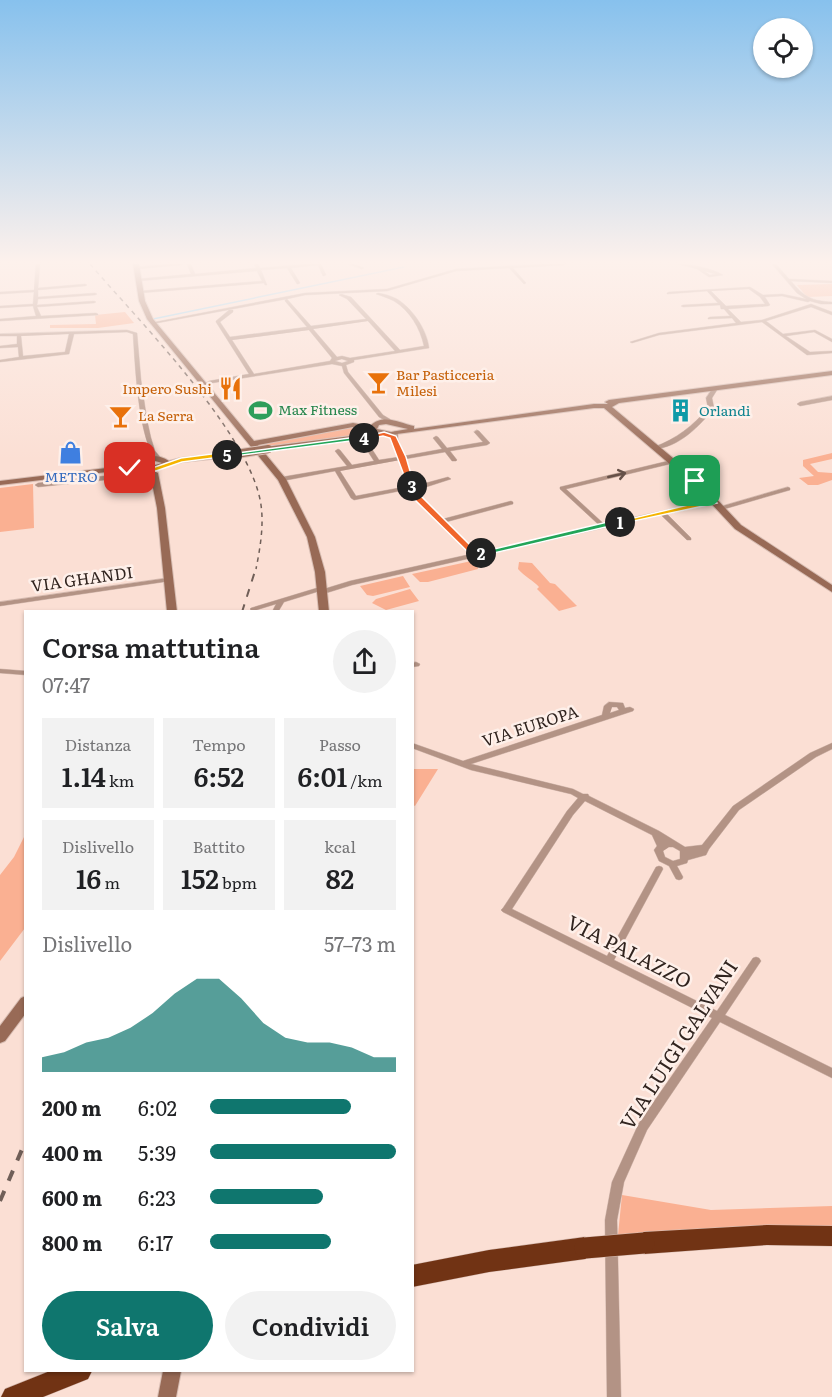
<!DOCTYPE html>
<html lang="it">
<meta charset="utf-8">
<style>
:root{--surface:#fff;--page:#f2f2f2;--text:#202124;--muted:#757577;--accent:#0f766e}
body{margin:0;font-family:Literata,serif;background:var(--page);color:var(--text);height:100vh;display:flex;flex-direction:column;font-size:22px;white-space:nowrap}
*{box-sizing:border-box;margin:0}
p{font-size:20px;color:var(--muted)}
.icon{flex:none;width:33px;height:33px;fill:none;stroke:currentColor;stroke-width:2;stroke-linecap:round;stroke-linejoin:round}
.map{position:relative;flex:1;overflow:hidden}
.details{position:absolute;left:24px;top:610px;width:390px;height:762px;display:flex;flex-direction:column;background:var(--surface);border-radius:0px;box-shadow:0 2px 4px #0004}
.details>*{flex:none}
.controls{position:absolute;left:753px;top:18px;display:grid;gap:12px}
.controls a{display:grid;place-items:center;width:60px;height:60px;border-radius:50%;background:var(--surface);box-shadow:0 2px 4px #0004;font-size:30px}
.pin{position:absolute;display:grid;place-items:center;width:51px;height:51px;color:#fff;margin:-26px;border-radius:12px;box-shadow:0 3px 9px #0006}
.km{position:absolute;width:30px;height:30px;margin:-15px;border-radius:50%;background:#222;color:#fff;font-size:16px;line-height:30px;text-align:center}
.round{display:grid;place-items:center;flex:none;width:63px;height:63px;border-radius:32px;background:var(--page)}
.head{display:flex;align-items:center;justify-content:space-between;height:102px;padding:0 18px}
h1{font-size:27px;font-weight:600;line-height:45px}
.metrics{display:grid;grid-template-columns:repeat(3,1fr);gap:9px;height:102px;padding:6px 18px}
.metrics div{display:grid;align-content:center;border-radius:0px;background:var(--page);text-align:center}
.metrics b{font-size:26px;font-weight:600}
.metrics small{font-size:16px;font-weight:400}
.metrics p{font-size:16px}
.chart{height:168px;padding:12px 18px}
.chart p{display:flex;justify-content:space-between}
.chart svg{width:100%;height:108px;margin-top:6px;fill:var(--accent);opacity:.7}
.cta{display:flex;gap:12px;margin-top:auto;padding:12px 18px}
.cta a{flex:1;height:69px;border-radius:36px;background:var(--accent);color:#fff;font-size:24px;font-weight:600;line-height:69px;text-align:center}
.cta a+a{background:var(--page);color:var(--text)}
ul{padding:0 18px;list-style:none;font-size:20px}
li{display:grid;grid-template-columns:96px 72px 1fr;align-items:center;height:45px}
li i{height:15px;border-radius:8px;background:var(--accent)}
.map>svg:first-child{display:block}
.green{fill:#fab092}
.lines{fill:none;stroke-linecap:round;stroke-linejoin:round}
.stream{stroke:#96d5f5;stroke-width:1.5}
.street-casing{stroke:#d7bdb3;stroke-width:1}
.secondary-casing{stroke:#d7bdb3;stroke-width:2}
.highway-casing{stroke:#d7bdb3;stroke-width:1}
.street{fill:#b39385;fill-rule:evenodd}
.secondary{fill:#986a56;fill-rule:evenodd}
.highway{fill:#713314;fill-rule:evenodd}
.rail-far2{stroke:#705f58;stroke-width:1.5;stroke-dasharray:4.5 4.5;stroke-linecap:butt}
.rail-far1{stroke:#705f58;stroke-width:2;stroke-dasharray:8 8;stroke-linecap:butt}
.rail{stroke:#705f58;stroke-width:4;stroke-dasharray:11 11;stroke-linecap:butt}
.secondary-bridge-casing{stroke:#d7bdb3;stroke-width:10;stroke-linecap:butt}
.highway-bridge-casing{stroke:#d7bdb3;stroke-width:22;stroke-linecap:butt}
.secondary-bridge{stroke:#986a56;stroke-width:8}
.highway-bridge{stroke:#713314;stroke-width:21}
.oneway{stroke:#655048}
.split-1{fill:#f5b400;stroke:#fff;stroke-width:1.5}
.split-2{fill:#22a559;stroke:#fff;stroke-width:1.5}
.split-3{fill:#f0652b;stroke:#fff;stroke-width:1.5}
.split-4{fill:#f0652b;stroke:#fff;stroke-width:1.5}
.split-5{fill:#22a559;stroke:#fff;stroke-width:1.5}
.split-6{fill:#f5b400;stroke:#fff;stroke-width:1.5}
.labels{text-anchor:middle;stroke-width:5;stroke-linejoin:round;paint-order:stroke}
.far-food-label{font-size:14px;fill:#c56008;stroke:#fef0ea;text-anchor:start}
.far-leisure-label{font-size:14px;fill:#27864d;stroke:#fef0ea;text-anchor:start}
.far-culture-label{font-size:14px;fill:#0d838f;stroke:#fef0ea;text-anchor:start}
.far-shop-label{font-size:14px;fill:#366cbe;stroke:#fef0ea}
.street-label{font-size:16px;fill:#31241f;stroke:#fef0ea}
.near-street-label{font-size:20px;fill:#31241f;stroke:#fef0ea}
</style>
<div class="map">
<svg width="832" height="1397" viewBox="0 0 832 1397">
<rect width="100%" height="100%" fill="#fbdfd4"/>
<!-- green -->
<path class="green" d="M832 284V296L807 297 797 285Z
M125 312 134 323 98 328H50V325L96 324 95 315Z
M355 426 372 431 366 435 264 447 268 443Z
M832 453V459L810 464 818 472 832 473V480L818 485H808L799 478 814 476 803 466V460Z
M33 484 34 528 0 532V488Z
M476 560 478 569 428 582H420L412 574Z
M519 562 532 563 550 583 555 584 577 606 559 611 537 589 539 587C534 581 524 576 518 569Z
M403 576 410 587 373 596 367 595 360 586Z
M410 589 419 601 386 610 372 603 376 599Z
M413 769H438L415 806 413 805Z
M25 835V928L0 961V875L14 857Z
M622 1195 711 1210 832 1206V1227L618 1235Z"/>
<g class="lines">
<!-- stream -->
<path class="stream" d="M153 319 404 267"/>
<defs>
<path id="street" d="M36 264H40L38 288 85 284 87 285 85 286 38 290V297L95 293 97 294 95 295 38 299 37 305 94 301 96 302 94 303 37 307 41 316 96 313 98 314V315L0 321V319L36 316 33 306 0 308V306L33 304 34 292 0 294V292L34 290Z
M167 264H183L181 265 137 269 135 268 137 267Z
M187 264H191L195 274 256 268 254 264H258L260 268 305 264H321L326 275 323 276 318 265 291 268 300 283 298 284H297L287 268 261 270 267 285H265L264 283 140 293 138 292 140 291 262 281 257 271 138 281 136 280 138 279 191 274Z
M348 264H354L364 268 362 269Z
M541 264H566L564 265 513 268 526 283 524 284 509 268 456 271 387 291 305 295 287 299 311 326 366 319 347 299 339 295 341 294 351 297 400 350 424 346C420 328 410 311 394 301 388 298 382 296 376 294L378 293C385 294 391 296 397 299 413 309 427 330 429 348L354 360V362L346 365 348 372 383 415 393 421V423L391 424 379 417 344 373 342 366 332 364 212 383 211 385 210 390H206L205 384 209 381 249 374 216 322V321L229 310H233V312L220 322 230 337 307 327 285 301V300L287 299 152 324 150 323 305 293 387 289 456 269ZM368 321 395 351 350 358 342 356 337 357 313 329ZM309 330 332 358 330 361 254 374 232 340ZM342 359 348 361 342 363 335 361Z
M678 264C692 264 711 268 723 275L709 277 697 269ZM704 271 716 274 710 275Z
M772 264H776L789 279 832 281V283L791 281C804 297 812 301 832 302V304H821L810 301 808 302 782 296 765 297 770 305 768 306 728 309 741 322 762 320 811 304 832 312V315L811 307 766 321 783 334 815 330 832 339V342L814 332 786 336 810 352 832 351V353L807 355 762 322 659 335 632 343 630 342 659 333 736 323 732 318 708 319V318L710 317 730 316 724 309H721L720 305 683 307 681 306 683 305 718 303 707 291 667 294V293L669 292 750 287 763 295 782 294 806 299 797 293ZM749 289 760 297 765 304 726 306 711 291Z
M127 330 137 333 141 380 147 420 151 438 155 451 161 458 158 460C138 445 135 360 133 334L127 332 74 334 69 354 0 362V360L19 357 18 347 0 348V346L17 344V336H0V334ZM69 334 65 352 23 356 21 336Z
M712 389 717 390 712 398 714 408C700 426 678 448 654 449V447C676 439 693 426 708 408L706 398Z
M832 396V400L800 406 797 404 800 402Z
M477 430 479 431 490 443 487 445 450 451 457 460 456 461H452L445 452 405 459 415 486 448 477 451 479 417 490 419 495 443 519 511 501 513 502V504L446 522 477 553 599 525 560 489V487L672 460 674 461V463L566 489 604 524 715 499 718 501 715 503 667 514 691 538V540H687L661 515 352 585 323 594 320 592 323 590 284 602 278 612H272L276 604 253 611 251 610 250 609 251 608 320 587H324L325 588 324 589 350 581 471 554 414 497 410 489 354 500 351 498 335 471 282 481 279 479 282 477 347 466 335 451 338 449 340 450 352 465 374 461 365 447 368 445 370 446 379 460 399 457 392 439V433L395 431 398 433V439L404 456 442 449 433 438 436 436 438 437 447 448 483 442 474 432ZM400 460 409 486 356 496 340 471Z
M143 467 146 469 145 470 124 478 38 487 35 485 38 483 123 474Z
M788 487 790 488V490L721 510 718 508 719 507Z
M168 578 171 580 170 581 0 606V602Z
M416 662 420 664 419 666 412 667V663Z
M0 669 26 671V675L0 673Z
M609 702 623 703 625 708 630 707 634 709 633 711 471 764 573 789 583 794H588L589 796 659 831 685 847 702 845 733 806 810 753 832 743V749L816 757 739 810 709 849 706 855 688 860 687 863 677 866 683 877 682 879 679 880 676 879 669 866 659 861 654 850 657 846 652 835 585 801 573 815 512 909 607 956 656 867 659 866 662 867 663 869 614 960 717 1011 753 958 756 957 759 958 761 961 725 1015 832 1068V1078L720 1022 647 1130 624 1182 617 1220 621 1397H607L605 1220 612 1182 639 1123 712 1018 503 912 501 910 503 908 567 811 578 798 571 794 471 770 412 748V743L463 761 602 715 604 706ZM612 707H617L619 710 610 713ZM669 847H673L680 851V859L673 861 665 857 663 851Z"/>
<path id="secondary" d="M133 264H139L145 301 153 319 254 441 353 423 370 426C383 413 399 423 414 426V429L594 404H608L605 402 609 400 832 371V375L619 403 612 407 698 479 741 525 832 585V592L735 529 692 483 604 408H594L268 451H265V447L374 433 353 427 258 445 286 479 315 537 325 572 329 612H319L315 572 307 537 278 480 147 319 139 301ZM386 424 408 429 391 432 377 429 379 425Z
M236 452 240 454 239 456 182 462 146 472 140 470H123L0 485V481L123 466H135L134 464C144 454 158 454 169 461L181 458ZM152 460 162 463 146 468 143 464Z
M151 471H154L158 473 165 508 177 612H167L157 508 150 473Z
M26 996V1013L5 1041 0 1043V1026L21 998Z
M163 1371H181L176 1397H158Z"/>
<path id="highway" d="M767 1225 832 1226V1246L767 1245 644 1254 636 1250 633 1243 636 1236 644 1232Z
M585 1237 593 1240 596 1248 593 1256 585 1259 489 1272 412 1287V1265L489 1250Z
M50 1371H92L88 1379 43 1397H1L5 1389Z"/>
</defs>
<!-- street casing -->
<use href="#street" class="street-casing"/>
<!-- secondary casing -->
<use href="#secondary" class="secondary-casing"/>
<!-- highway casing -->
<use href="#highway" class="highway-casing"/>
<!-- street -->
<use href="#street" class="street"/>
<!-- secondary -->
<use href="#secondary" class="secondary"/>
<!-- highway -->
<use href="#highway" class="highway"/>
<!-- rail-far2 -->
<path class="rail-far2" d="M90 264C138 320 251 434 261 505 264 526 260 549 256 569"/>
<!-- rail-far1 -->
<path class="rail-far1" d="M242 612 256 568"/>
<!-- rail -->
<path class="rail" d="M0 1201 26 1140"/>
<defs>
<path id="secondary-bridge" d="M236 454 268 449"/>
<path id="highway-bridge" d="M585 1248 644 1243"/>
</defs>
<!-- secondary-bridge casing -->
<use href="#secondary-bridge" class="secondary-bridge-casing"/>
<!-- highway-bridge casing -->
<use href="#highway-bridge" class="highway-bridge-casing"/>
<!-- secondary-bridge -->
<use href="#secondary-bridge" class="secondary-bridge"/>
<!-- highway-bridge -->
<use href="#highway-bridge" class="highway-bridge"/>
</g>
<!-- one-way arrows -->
<defs><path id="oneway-shaft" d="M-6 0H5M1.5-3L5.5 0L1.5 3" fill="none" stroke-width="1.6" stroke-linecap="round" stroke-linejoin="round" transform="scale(1.5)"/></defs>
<use class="oneway" href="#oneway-shaft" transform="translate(617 475) rotate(-13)"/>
<!-- sky -->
<linearGradient id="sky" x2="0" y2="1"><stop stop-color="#87c1ed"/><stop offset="0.57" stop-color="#fdf1ec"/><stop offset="1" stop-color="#fdf1ec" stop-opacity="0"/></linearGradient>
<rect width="832" height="460" fill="url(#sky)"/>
<!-- split-1 -->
<path class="split-1" d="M693 480H698L717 503 620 524 617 522 709 500Z"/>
<!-- split-2 -->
<path class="split-2" d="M620 519 623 523 481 556 477 553Z"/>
<!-- split-3 -->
<path class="split-3" d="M409 485H415L420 495 477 552 484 551V555L472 556 413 498Z"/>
<!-- split-4 -->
<path class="split-4" d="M384 432 396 436 406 457 415 488 408 486 390 438 383 436 364 440 360 438Z"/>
<!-- split-5 -->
<path class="split-5" d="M364 436 366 439 227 457 223 455Z"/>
<!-- split-6 -->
<path class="split-6" d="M227 452 229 456 182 462 156 471 126 468 155 467 181 458Z"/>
<!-- icons -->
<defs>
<symbol id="bar-bare" viewBox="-9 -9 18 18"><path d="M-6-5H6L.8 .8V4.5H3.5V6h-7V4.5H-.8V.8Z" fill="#e8710a" stroke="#fef0ea" stroke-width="2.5" paint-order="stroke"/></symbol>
<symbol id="restaurant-bare" viewBox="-9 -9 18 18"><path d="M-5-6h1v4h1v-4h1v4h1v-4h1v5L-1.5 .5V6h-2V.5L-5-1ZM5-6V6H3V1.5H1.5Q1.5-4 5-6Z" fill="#e8710a" stroke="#fef0ea" stroke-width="2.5" paint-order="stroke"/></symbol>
<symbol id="stadium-bare" viewBox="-9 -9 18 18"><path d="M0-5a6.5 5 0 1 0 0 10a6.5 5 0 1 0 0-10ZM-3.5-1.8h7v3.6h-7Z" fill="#2e9e5b" stroke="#fef0ea" stroke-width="2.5" paint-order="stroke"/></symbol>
<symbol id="building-bare" viewBox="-9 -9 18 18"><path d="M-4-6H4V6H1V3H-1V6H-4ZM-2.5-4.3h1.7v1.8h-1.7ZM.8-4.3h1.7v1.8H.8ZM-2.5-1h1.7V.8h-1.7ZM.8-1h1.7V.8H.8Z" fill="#0f9aa8" stroke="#fef0ea" stroke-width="2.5" paint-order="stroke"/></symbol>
<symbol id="shop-bare" viewBox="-9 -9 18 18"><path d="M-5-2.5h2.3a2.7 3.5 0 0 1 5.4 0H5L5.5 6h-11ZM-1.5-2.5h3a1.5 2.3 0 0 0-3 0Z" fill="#3f7fe0" stroke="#fef0ea" stroke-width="2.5" paint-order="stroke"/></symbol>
</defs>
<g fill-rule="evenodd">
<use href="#bar-bare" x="362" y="366" width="33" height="33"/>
<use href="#restaurant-bare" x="214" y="372" width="33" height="33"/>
<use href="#stadium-bare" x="244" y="394" width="33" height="33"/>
<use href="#building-bare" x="664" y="394" width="33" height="33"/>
<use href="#bar-bare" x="104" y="400" width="33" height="33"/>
<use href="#shop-bare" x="54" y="436" width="33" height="33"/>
</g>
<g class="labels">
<!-- far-food labels -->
<g class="far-food-label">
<text x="396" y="380">Bar Pasticceria<tspan x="396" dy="16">Milesi</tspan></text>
<text x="212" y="394" text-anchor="end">Impero Sushi</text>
<text x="138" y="421">La Serra</text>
</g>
<!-- far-leisure labels -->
<g class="far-leisure-label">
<text x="278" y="415">Max Fitness</text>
</g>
<!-- far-culture labels -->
<g class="far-culture-label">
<text x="699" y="416">Orlandi</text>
</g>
<!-- far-shop labels -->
<g class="far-shop-label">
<text x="71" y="482">METRO</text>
</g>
<!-- street labels -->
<g class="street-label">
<text transform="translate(82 579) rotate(-8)" y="6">VIA GHANDI</text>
<text transform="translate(530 726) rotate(-18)" y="6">VIA EUROPA</text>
</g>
<!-- near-street labels -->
<g class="near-street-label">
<text transform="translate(629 952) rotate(27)" y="7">VIA PALAZZO</text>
<text transform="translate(679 1045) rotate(-57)" y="7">VIA LUIGI GALVANI</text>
</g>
</g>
</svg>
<div class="controls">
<a><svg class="icon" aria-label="locate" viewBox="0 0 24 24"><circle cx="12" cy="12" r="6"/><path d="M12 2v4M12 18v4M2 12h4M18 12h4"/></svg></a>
</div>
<div class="pin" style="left:695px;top:481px;background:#1e9e55"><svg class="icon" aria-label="arrive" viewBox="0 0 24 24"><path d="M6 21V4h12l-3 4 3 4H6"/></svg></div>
<div class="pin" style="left:130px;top:468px;background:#d93025"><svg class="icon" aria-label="check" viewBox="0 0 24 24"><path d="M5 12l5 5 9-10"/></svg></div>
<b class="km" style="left:620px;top:522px">1</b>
<b class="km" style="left:481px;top:553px">2</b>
<b class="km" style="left:412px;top:486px">3</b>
<b class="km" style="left:364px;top:438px">4</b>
<b class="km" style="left:227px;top:455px">5</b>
<section class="details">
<div class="head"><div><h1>Corsa mattutina</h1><p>07:47</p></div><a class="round"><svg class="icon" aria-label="share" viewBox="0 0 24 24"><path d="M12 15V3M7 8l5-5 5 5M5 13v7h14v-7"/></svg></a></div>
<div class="metrics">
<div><p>Distanza</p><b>1.14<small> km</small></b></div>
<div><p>Tempo</p><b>6:52</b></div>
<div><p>Passo</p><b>6:01<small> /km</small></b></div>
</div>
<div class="metrics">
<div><p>Dislivello</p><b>16<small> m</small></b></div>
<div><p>Battito</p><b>152<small> bpm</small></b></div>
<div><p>kcal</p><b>82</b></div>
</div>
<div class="chart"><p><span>Dislivello</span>57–73 m</p>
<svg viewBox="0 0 160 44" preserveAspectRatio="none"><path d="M0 44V38L10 36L20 32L30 30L40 26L50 20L60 12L70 6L80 6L90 14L100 24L110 30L120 32L130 32L140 34L150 38L160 38V44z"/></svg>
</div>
<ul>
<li><b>200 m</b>6:02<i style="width:76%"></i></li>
<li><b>400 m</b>5:39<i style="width:100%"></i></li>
<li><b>600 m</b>6:23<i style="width:61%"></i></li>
<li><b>800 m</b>6:17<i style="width:65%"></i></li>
</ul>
<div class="cta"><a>Salva</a><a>Condividi</a></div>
</section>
</div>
